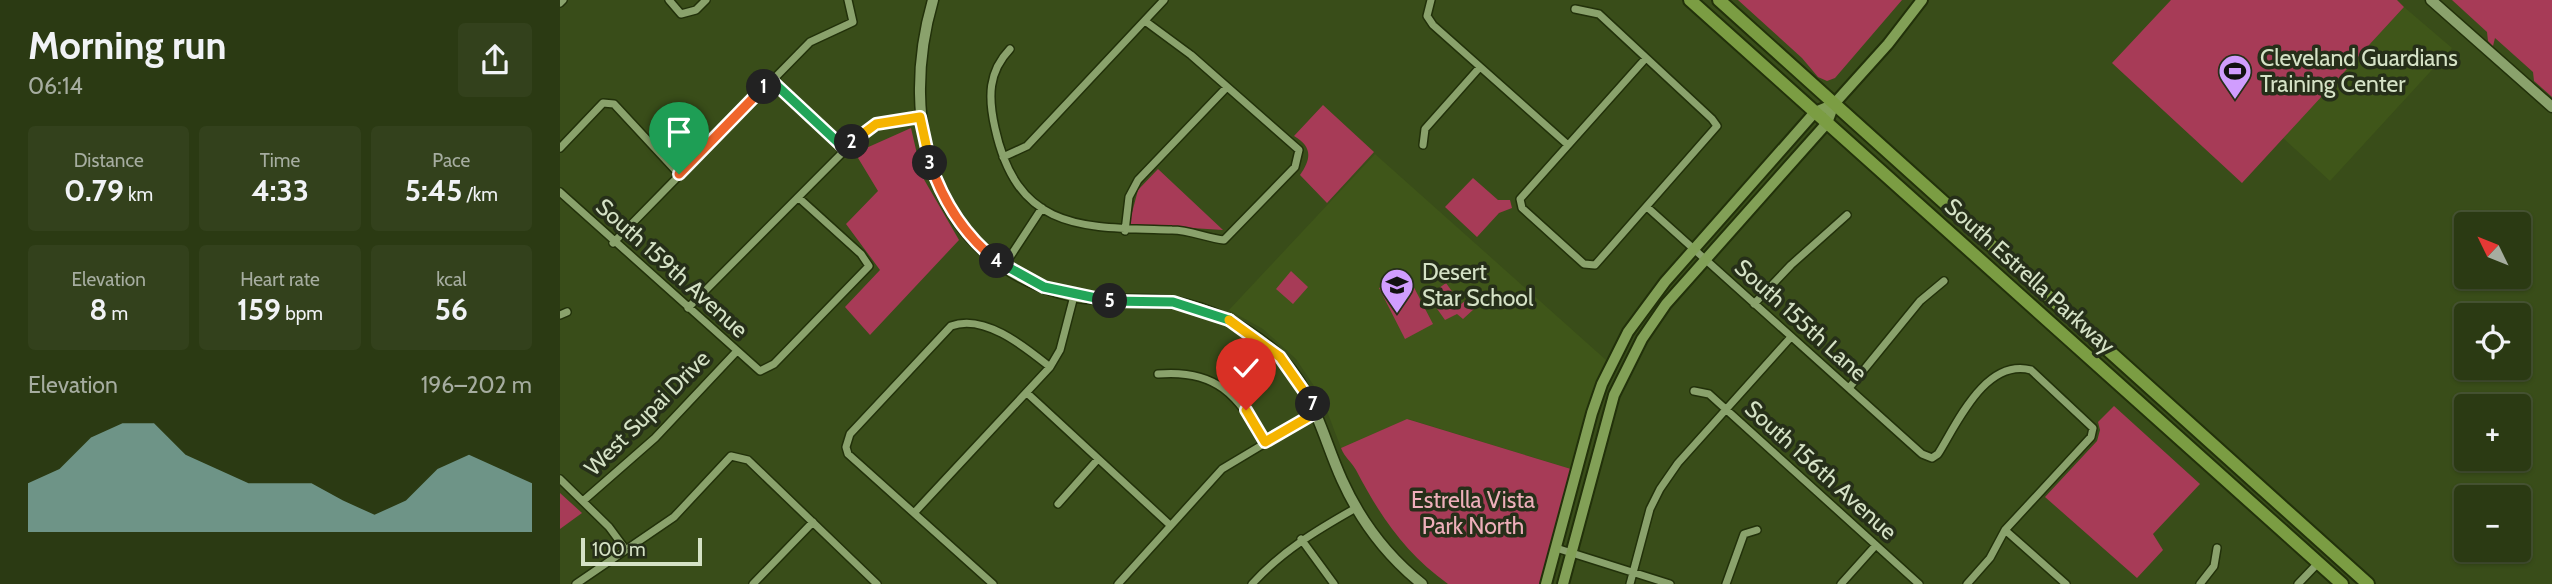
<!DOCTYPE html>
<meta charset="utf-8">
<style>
:root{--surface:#2b3a13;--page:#33411c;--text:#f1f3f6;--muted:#a6ada0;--line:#475433;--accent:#8bbbb9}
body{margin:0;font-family:Cabin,sans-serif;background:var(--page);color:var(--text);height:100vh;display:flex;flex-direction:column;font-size:26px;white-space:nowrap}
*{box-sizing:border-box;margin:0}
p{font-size:23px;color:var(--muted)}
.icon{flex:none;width:38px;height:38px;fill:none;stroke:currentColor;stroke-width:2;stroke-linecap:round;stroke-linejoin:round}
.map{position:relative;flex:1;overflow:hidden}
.panel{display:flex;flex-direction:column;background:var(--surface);width:560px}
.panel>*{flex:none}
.needle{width:46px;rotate:313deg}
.buttons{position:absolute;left:1894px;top:212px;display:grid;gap:14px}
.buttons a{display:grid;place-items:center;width:77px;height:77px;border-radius:7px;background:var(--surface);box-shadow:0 2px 5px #0004,0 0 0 2px var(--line);font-size:35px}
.scale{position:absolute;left:21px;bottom:18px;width:121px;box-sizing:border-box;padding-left:7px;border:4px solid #d5e2c6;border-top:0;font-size:19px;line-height:24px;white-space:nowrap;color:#d5e2c6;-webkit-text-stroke:5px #262f19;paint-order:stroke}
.pin{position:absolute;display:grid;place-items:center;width:60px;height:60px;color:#fff;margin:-72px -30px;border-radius:50% 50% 50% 0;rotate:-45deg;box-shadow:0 0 7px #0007}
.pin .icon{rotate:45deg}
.km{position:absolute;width:35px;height:35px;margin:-18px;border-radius:50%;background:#222;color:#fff;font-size:19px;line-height:35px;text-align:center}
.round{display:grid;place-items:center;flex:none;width:74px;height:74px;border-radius:7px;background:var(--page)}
.headline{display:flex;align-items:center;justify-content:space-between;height:119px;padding:0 28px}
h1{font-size:38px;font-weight:700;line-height:52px}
.figures{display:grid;grid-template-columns:repeat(3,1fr);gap:10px;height:119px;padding:7px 28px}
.figures div{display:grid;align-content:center;border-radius:7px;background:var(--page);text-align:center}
.figures b{font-size:30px;font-weight:700}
.figures small{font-size:19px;font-weight:400}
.figures p{font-size:19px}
.chart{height:196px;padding:14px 28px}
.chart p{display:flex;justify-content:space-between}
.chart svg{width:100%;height:126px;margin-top:7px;fill:var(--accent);opacity:.7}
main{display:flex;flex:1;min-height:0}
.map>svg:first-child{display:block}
.built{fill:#3f5619}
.green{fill:#a73b57}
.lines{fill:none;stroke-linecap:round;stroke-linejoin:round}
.minor-casing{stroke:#22310a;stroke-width:10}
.tertiary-casing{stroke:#22310a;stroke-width:13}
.secondary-casing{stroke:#22310a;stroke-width:14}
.primary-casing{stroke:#22310a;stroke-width:16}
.minor{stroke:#8aa26c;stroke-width:7}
.tertiary{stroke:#8aa26c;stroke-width:10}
.secondary{stroke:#82a057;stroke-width:10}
.primary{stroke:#7b9d43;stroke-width:12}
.split-1-casing{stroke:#fff;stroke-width:14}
.split-2-casing{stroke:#fff;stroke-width:14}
.split-3-casing{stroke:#fff;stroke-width:14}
.split-4-casing{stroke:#fff;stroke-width:14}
.split-5-casing{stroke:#fff;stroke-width:14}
.split-6-casing{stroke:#fff;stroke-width:14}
.split-7-casing{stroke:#fff;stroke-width:14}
.split-8-casing{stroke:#fff;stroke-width:14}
.split-1{stroke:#f0652b;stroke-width:9}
.split-2{stroke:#22a559;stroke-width:9}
.split-3{stroke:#f5b400;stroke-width:9}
.split-4{stroke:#f0652b;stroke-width:9}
.split-5{stroke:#22a559;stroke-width:9}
.split-6{stroke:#22a559;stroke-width:9}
.split-7{stroke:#f5b400;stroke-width:9}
.split-8{stroke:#f5b400;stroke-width:9}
.labels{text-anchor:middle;stroke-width:7;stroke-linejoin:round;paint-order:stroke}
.poi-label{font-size:23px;fill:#d5e2c6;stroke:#262f19;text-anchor:start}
.street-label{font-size:23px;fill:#d5e2c6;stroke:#262f19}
.park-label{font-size:23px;fill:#eeafba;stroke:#262f19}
</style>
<main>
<section class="panel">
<div class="headline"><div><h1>Morning run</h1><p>06:14</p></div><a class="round"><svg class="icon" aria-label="share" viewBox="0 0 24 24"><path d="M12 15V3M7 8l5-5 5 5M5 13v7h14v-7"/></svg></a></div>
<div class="figures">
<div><p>Distance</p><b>0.79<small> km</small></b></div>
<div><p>Time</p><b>4:33</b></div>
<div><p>Pace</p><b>5:45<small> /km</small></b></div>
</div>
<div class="figures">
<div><p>Elevation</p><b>8<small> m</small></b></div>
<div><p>Heart rate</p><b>159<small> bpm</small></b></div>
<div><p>kcal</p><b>56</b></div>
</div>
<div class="chart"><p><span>Elevation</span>196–202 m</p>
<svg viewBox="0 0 160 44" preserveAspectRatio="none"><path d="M0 44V27L10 22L20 11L30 6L40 6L50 17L60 22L70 27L80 27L90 27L100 33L110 38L120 33L130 22L140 17L150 22L160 27V44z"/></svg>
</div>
</section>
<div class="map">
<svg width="1992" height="584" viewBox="0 0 1992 584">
<rect width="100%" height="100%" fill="#394d19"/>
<!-- built -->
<path class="built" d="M1844 7 1892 48 1770 181 1723 138Z
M815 154 1046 360 1029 404 1011 469 848 419 781 448 762 398 736 359 703 329 669 310Z"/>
<!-- green -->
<path class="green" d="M1178 0H1342L1275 78 1267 81 1258 77 1242 58Z
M1611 0H1837L1844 7 1682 183 1552 63Z
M1892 0H1992V97L1974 81 1973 72 1935 38 1933 46 1928 41 1927 32Z
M763 105 814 152 767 203 740 175C751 159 753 147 734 136Z
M351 128 362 176 399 240 310 335 285 307 320 270 286 224 318 191 295 153Z
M598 169 663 230 569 224 578 190Z
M913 178 938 200H950L952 208 939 213 917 237 885 207Z
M731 271 748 287 733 304 716 289Z
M847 274 873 324 845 339 819 288Z
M886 283 901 304 905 301 914 309 903 319 897 314 885 320 868 296Z
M1554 406 1640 484 1593 534 1603 550 1577 578 1485 497 1537 441 1540 430 1538 422Z
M847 419 1011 469 981 584H888C845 553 820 516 796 470 791 461 785 458 781 448Z
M0 493 22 513 0 529Z"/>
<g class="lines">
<defs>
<path id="minor" d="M109 0 121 14 136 10 146 0
M871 0 867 16 873 25 1008 145
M0 3 3 0
M1015 9 1039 14 1152 119 1157 126 1035 265 1024 264 962 208 960 199 1086 58
M450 49C428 72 428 97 435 128 458 233 524 227 612 230 629 230 647 238 664 240L735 167 739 150 631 55 585 21
M211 80 285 149
M863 145 865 129 920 67
M0 148 43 103 54 104 119 174
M443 157 467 146 604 0
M0 192 200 371 214 364 309 266 301 254 239 198
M1087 207 1362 454 1372 458 1378 454C1397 424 1425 358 1471 370L1533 428 1531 437 1445 530 1430 558 1407 584
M565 231 569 197 578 180 667 87
M53 243 250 42 293 22 288 0
M444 266 482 208
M1194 304 1231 265 1287 215
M128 308 303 132 316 123 360 117
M0 315 7 312
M598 374C657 369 677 395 705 442
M1289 388 1360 301 1384 281
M1134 391 1149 394 1359 584
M467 393 610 525
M0 479 49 527 66 550
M23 501 95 438 176 352
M498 504 538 459
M354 513 490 367 500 350 514 296
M1445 530 1506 584
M741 539 774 584
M996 548 1110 584
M16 584 114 517 171 456 188 460 317 584
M193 584 253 522
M433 584 288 454 286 447 290 434 391 326C424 313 465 347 490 367
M558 584 662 469 757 412
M692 584C722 551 757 530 796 508
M1070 584 1090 509 1100 489 1118 463 1231 337
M1166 584 1184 534 1197 530
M1281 584 1316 545
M1640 584 1654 566 1657 548
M1738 584 1759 562"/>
<path id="tertiary" d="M373 0C337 123 373 265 513 296 549 303 581 297 614 302 650 308 685 326 713 350 753 386 761 433 782 480 800 520 827 556 862 584
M1871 0 1992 107"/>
<path id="secondary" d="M986 584 1032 413 1042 384 1068 332 1105 282 1255 112 1274 104
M1003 584 1054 395 1082 339 1106 304 1267 123 1274 104 1328 44 1362 0"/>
<path id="primary" d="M1130 0 1782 584
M1159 0 1808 584"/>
</defs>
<!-- minor casing -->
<use href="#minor" class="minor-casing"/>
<!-- tertiary casing -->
<use href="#tertiary" class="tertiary-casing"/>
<!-- secondary casing -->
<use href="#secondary" class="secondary-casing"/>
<!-- primary casing -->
<use href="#primary" class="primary-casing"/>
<!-- minor -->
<use href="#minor" class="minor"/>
<!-- tertiary -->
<use href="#tertiary" class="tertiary"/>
<!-- secondary -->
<use href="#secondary" class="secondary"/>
<!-- primary -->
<use href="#primary" class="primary"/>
</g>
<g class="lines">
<defs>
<path id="split-1" d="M119 174 204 87"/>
<path id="split-2" d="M204 87 211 80 285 149 292 142"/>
<path id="split-3" d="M292 142 316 124 360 117 370 163"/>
<path id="split-4" d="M370 163C383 201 405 236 437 261"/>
<path id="split-5" d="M437 261 484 287 550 301"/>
<path id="split-6" d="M550 301 613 302 669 320"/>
<path id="split-7" d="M669 320 720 357 753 404"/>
<path id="split-8" d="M686 410 705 442 757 412 753 404"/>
</defs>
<!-- split-1 casing -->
<use href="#split-1" class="split-1-casing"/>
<!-- split-2 casing -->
<use href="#split-2" class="split-2-casing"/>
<!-- split-3 casing -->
<use href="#split-3" class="split-3-casing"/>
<!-- split-4 casing -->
<use href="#split-4" class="split-4-casing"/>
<!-- split-5 casing -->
<use href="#split-5" class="split-5-casing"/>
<!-- split-6 casing -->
<use href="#split-6" class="split-6-casing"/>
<!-- split-7 casing -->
<use href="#split-7" class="split-7-casing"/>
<!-- split-8 casing -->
<use href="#split-8" class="split-8-casing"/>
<!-- split-1 -->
<use href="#split-1" class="split-1"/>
<!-- split-2 -->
<use href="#split-2" class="split-2"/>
<!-- split-3 -->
<use href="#split-3" class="split-3"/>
<!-- split-4 -->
<use href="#split-4" class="split-4"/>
<!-- split-5 -->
<use href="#split-5" class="split-5"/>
<!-- split-6 -->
<use href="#split-6" class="split-6"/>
<!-- split-7 -->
<use href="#split-7" class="split-7"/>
<!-- split-8 -->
<use href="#split-8" class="split-8"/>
</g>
<!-- icons -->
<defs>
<symbol id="stadium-pin" viewBox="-11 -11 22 30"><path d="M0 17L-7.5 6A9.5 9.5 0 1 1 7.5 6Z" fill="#d09dfe" stroke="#262f19"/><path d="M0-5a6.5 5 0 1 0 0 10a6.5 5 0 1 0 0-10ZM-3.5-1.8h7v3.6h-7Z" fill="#111"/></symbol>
<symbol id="school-pin" viewBox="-11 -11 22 30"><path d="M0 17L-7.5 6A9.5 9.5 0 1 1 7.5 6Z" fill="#d09dfe" stroke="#262f19"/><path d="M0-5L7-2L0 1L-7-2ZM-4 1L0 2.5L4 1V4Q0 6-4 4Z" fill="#111"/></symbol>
</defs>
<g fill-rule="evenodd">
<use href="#stadium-pin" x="1656" y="52" width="38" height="52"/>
<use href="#school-pin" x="818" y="266" width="38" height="52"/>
</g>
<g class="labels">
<!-- poi labels -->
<g class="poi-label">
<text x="1700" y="66">Cleveland Guardians<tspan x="1700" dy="26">Training Center</tspan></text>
<text x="862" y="280">Desert<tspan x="862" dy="26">Star School</tspan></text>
</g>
<!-- street labels -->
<g class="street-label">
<text transform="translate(112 268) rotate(42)" y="8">South 159th Avenue</text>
<text transform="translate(1470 276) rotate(42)" y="8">South Estrella Parkway</text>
<text transform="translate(1241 320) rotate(42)" y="8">South 155th Lane</text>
<text transform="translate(87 413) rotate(-45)" y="8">West Supai Drive</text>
<text transform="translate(1261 470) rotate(42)" y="8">South 156th Avenue</text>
</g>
<!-- park labels -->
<g class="park-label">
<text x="913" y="508">Estrella Vista<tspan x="913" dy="26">Park North</tspan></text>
</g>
</g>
</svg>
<div class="buttons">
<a><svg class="needle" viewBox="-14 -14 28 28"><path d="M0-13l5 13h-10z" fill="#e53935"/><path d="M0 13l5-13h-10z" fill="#a6ada0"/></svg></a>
<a><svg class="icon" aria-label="locate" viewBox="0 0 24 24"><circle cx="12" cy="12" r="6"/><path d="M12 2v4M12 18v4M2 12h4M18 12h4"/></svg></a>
<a>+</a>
<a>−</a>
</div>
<div class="scale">100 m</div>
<div class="pin" style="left:119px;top:174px;background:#1e9e55"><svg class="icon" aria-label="arrive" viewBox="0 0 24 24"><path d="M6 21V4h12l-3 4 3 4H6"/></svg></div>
<div class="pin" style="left:686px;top:410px;background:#d93025"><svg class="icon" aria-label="check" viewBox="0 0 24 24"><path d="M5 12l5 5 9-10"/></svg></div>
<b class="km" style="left:204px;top:87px">1</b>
<b class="km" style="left:292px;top:142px">2</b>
<b class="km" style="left:370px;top:163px">3</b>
<b class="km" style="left:437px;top:261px">4</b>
<b class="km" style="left:550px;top:301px">5</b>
<b class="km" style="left:753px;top:404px">7</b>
</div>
</main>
